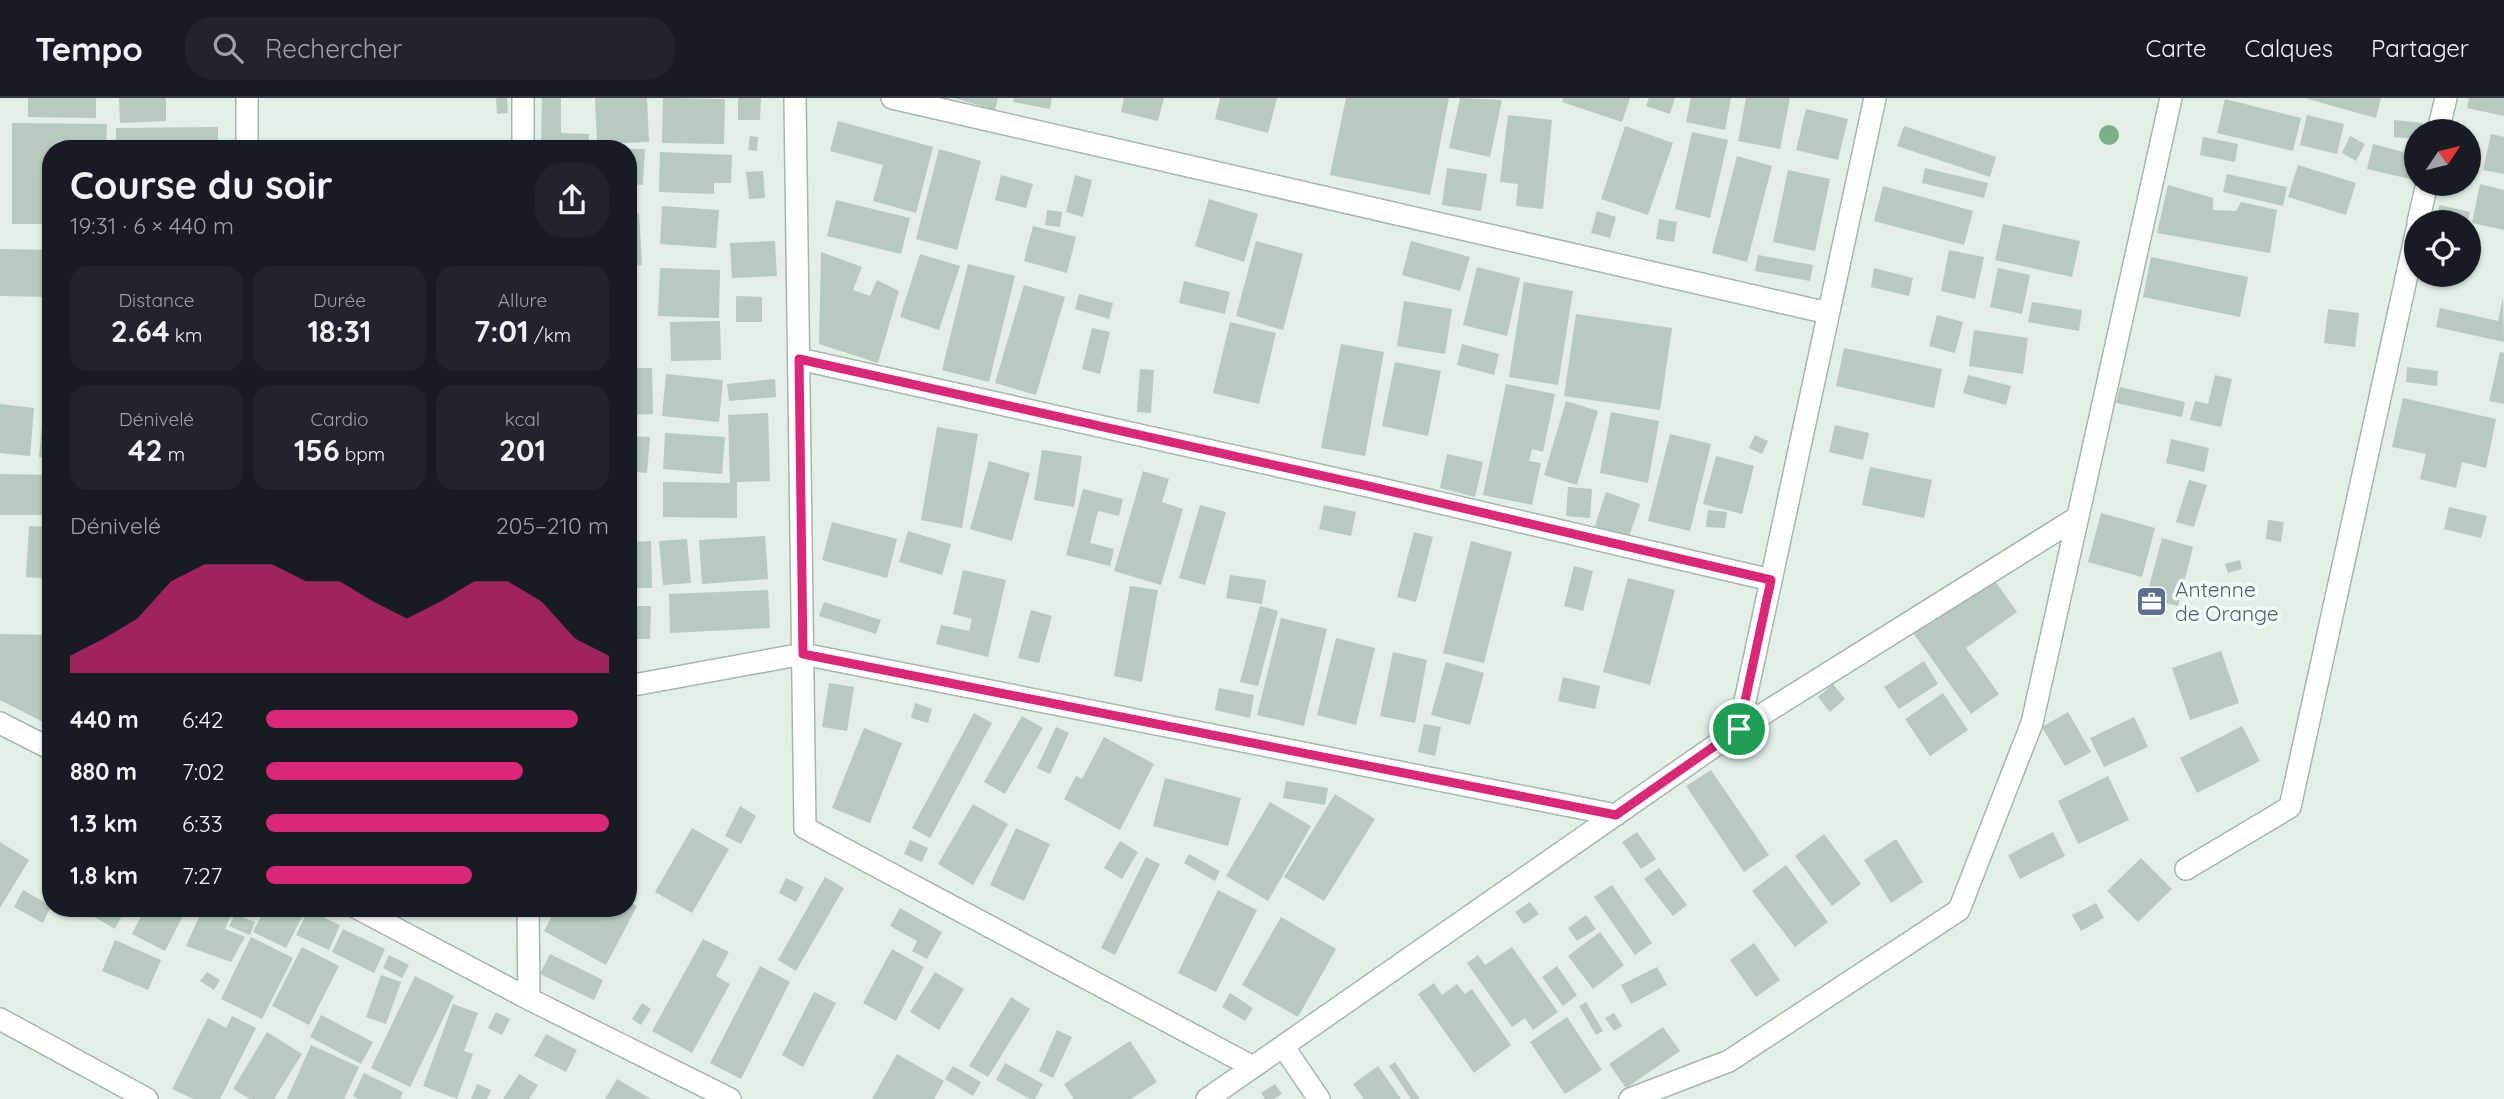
<!DOCTYPE html>
<html lang="fr">
<meta charset="utf-8">
<style>
:root{--surface:#171b24;--page:#20242c;--text:#f1f3f6;--muted:#9ea1a6;--line:#363941;--accent:#db2777}
body{margin:0;font-family:Quicksand,sans-serif;background:var(--page);color:var(--text);height:100vh;display:flex;flex-direction:column;font-size:26px;white-space:nowrap}
*{box-sizing:border-box;margin:0}
p{font-size:23px;color:var(--muted)}
.icon{flex:none;width:38px;height:38px;fill:none;stroke:currentColor;stroke-width:2;stroke-linecap:round;stroke-linejoin:round}
.map{position:relative;flex:1;overflow:hidden}
.side{position:absolute;left:42px;top:42px;width:595px;height:777px;display:flex;flex-direction:column;background:var(--surface);border-radius:28px;box-shadow:0 2px 5px #0004}
.side>*{flex:none}
.needle{width:46px;rotate:55deg}
.buttons{position:absolute;left:2404px;top:21px;display:grid;gap:14px}
.buttons a{display:grid;place-items:center;width:77px;height:77px;border-radius:50%;background:var(--surface);box-shadow:0 2px 5px #0004;font-size:35px}
.pin{position:absolute;display:grid;place-items:center;width:60px;height:60px;color:#fff;margin:-30px;border:4px solid #fff;border-radius:50%;box-shadow:0 2px 7px #0007}
.round{display:grid;place-items:center;flex:none;width:74px;height:74px;border-radius:28px;background:var(--page)}
.headline{display:flex;align-items:center;justify-content:space-between;height:119px;padding:0 28px}
h1{font-size:38px;font-weight:700;line-height:52px}
.stats{display:grid;grid-template-columns:repeat(3,1fr);gap:10px;height:119px;padding:7px 28px}
.stats div{display:grid;align-content:center;border-radius:18px;background:var(--page);text-align:center}
.stats b{font-size:30px;font-weight:700}
.stats small{font-size:19px;font-weight:400}
.stats p{font-size:19px}
.chart{height:196px;padding:14px 28px}
.chart p{display:flex;justify-content:space-between}
.chart svg{width:100%;height:126px;margin-top:7px;fill:var(--accent);opacity:.7}
ul{padding:0 28px;list-style:none;font-size:23px}
li{display:grid;grid-template-columns:112px 84px 1fr;align-items:center;height:52px}
li i{height:18px;border-radius:9px;background:var(--accent)}
header{display:flex;align-items:center;gap:42px;box-sizing:border-box;height:98px;padding:0 35px;background:var(--surface);border-bottom:2px solid var(--line)}
header strong{font-size:33px}
nav{display:flex;gap:38px;margin-inline-start:auto;font-size:24px}
.search{width:490px;height:63px;background:var(--page);display:flex;align-items:center;gap:18px;box-sizing:border-box;padding:0 24px;border-radius:28px;color:var(--muted);font-size:26px}
.map>svg:first-child{display:block}
.building{fill:#b8c9bf}
.lines{fill:none;stroke-linecap:round;stroke-linejoin:round}
.street-casing{stroke:#a5b7ad;stroke-width:24}
.street{stroke:#fff;stroke-width:21}
.tree{fill:#7caf86}
.route-casing{stroke:#fff;stroke-width:14}
.route{stroke:#db2777;stroke-width:9}
.labels{text-anchor:middle;stroke-width:7;stroke-linejoin:round;paint-order:stroke}
.service-label{font-size:21px;fill:#4e5e75;stroke:#f4faf6;text-anchor:start}
</style>
<header>
<strong>Tempo</strong>
<div class="search"><svg class="icon" aria-label="search" viewBox="0 0 24 24"><circle cx="10" cy="10" r="6"/><path d="M15 15l6 6"/></svg>Rechercher</div>
<nav><a>Carte</a><a>Calques</a><a>Partager</a></nav>
</header>
<div class="map">
<svg width="2504" height="1001" viewBox="0 0 2504 1001">
<rect width="100%" height="100%" fill="#e3eee7"/>
<!-- building -->
<path class="building" d="M28 0H96V20L28 19Z
M119 0H166V23L120 25Z
M496 0H507L508 15 497 16Z
M542 0H561V35L589 36 588 51H541Z
M595 0H647L649 44 597 46Z
M663 0 725 1 724 46 662 45Z
M738 0H761L760 22H738Z
M954 0H998L995 12Z
M1014 0H1052L1050 11 1013 4Z
M1124 0H1164L1158 23 1121 14Z
M1220 0H1277L1268 35 1215 21Z
M1346 0H1449L1430 97 1330 77Z
M1460 0 1502 2 1490 59 1449 50Z
M1563 0H1630L1622 24 1562 4Z
M1649 0H1675L1670 16 1646 8Z
M1691 0H1731L1725 32 1686 24Z
M1746 0H1790L1780 51 1738 43Z
M2304 0H2381L2376 20Z
M2469 0H2504V18L2467 10Z
M2225 1 2301 20 2293 53 2217 35Z
M1806 11 1848 21 1838 62 1796 52Z
M1508 17 1552 22 1543 111 1516 108 1518 86 1500 84Z
M2307 17 2344 26 2337 56 2300 47Z
M2394 22 2423 25 2422 33H2417V41L2394 39Z
M838 23 933 49 916 115 873 103 883 67 830 53Z
M12 25 107 26 106 51H75V44L58 43V51H51V126H12Z
M1625 28 1673 45 1648 117 1601 101Z
M1904 28 1996 59 1990 79 1897 48Z
M218 29V51H116V30Z
M1692 34 1728 42 1710 120 1675 111Z
M2491 36 2504 39V76L2483 72Z
M750 38 758 39 757 53 748 52Z
M2350 38 2365 46 2356 63 2342 55Z
M2203 39 2238 46 2235 64 2200 57Z
M2373 46 2415 57 2410 81 2367 71Z
M628 51H645L643 87 628 86Z
M939 51 981 63 957 152 916 141Z
M660 54 732 57 731 85H714V96L659 94Z
M1737 58 1772 68 1747 164 1712 155Z
M2298 67 2356 85 2346 117 2288 99Z
M1447 70 1487 76 1481 113 1442 107Z
M1925 70 1988 85 1984 100 1922 85Z
M1788 72 1830 81 1815 153 1773 144Z
M763 73 765 100 749 101 746 74Z
M2227 76 2287 89 2283 108 2223 94Z
M1001 77 1033 86 1026 110 995 102Z
M1075 77 1092 82 1083 119 1066 114Z
M2480 86 2504 92V132L2472 125Z
M2168 87 2213 100V112L2236 113 2241 104 2277 112 2270 155 2157 135Z
M1883 88 1973 113 1964 147 1874 123Z
M1209 101 1258 116 1244 164 1195 148Z
M836 102 910 120 901 156 827 138Z
M2439 107 2470 114 2468 124 2437 121Z
M662 108 719 112 716 150 660 146Z
M1047 112 1062 114 1060 129 1045 127Z
M1597 113 1616 119 1610 140 1591 135Z
M628 115 639 116 642 167 628 168Z
M1659 121 1677 124 1674 144 1656 141Z
M2003 126 2080 143 2072 179 1995 162Z
M1033 128 1076 139 1067 175 1024 163Z
M775 143 777 178 732 180 730 145Z
M1256 143 1303 156 1283 232 1236 218Z
M1411 143 1470 159 1460 193 1402 177Z
M0 151 51 152V199L0 198Z
M1949 152 1984 159 1975 201 1941 193Z
M821 154 862 169 853 192 870 198 877 182 899 193 878 265 819 246Z
M920 156 960 168 939 232 900 219Z
M1758 157 1813 167 1810 183 1755 173Z
M2151 159 2248 179 2240 219 2143 199Z
M968 166 1015 178 989 284 942 272Z
M1477 169 1520 180 1507 238 1463 227Z
M660 170 720 172 719 220 658 218Z
M1874 170 1913 180 1909 198 1871 189Z
M1998 170 2030 177 2022 216 1990 209Z
M1184 183 1230 194 1225 216 1179 205Z
M1524 184 1573 193 1558 287 1509 279Z
M1024 187 1065 199 1036 297 995 285Z
M1079 196 1113 205 1109 221 1075 211Z
M736 198 762 199V224H736Z
M2503 199 2504 244 2436 229 2440 210 2498 223Z
M1404 203 1452 211 1445 256 1397 248Z
M2032 204 2082 212 2079 233 2028 224Z
M2328 211 2359 215 2355 249 2324 245Z
M1576 216 1672 230 1660 312 1564 298Z
M1937 217 1963 224 1955 255 1929 248Z
M720 223 721 262 671 263 670 224Z
M1230 224 1276 235 1259 306 1213 295Z
M1092 230 1110 234 1100 276 1082 271Z
M1974 232 2028 240 2023 276 1969 268Z
M1341 246 1384 254 1365 358 1321 350Z
M1462 246 1499 256 1494 277 1457 267Z
M1844 250 1942 271 1934 310 1836 288Z
M2500 254 2504 255V306L2489 303Z
M1395 264 1441 273 1428 338 1382 328Z
M2407 269 2438 273 2437 288 2406 284Z
M628 270H652L653 316 628 317Z
M1140 271 1154 272 1151 315 1137 314Z
M666 276 723 282 719 324 662 318Z
M1968 277 2011 288 2006 307 1963 295Z
M2215 277 2232 281 2221 329 2190 322 2195 303 2208 306Z
M775 281 776 299 729 303 727 286Z
M1506 286 1555 296 1543 354 1532 351 1529 363 1541 365 1532 407 1483 397Z
M2120 289 2185 304 2182 319 2116 305Z
M2403 300 2496 321 2486 370 2462 364 2456 390 2420 381 2426 356 2392 349Z
M1566 303 1598 313 1577 387 1544 377Z
M0 306 34 310 30 358 0 355Z
M1611 314 1659 323 1648 385 1600 375Z
M768 315 770 383 737 384V420L663 419V384L730 385 728 317Z
M43 318 51 319V360L39 359Z
M1835 327 1869 335 1863 362 1829 354Z
M937 329 978 336 962 430 921 422Z
M665 335 725 339 722 376 663 371Z
M1670 336 1711 346 1690 433 1648 423Z
M1755 337 1768 343 1762 356 1749 350Z
M628 338 650 339 647 375 628 373Z
M2171 341 2209 350 2204 374 2166 365Z
M1042 352 1082 358 1074 409 1034 402Z
M1447 356 1483 364 1475 399 1440 390Z
M1716 358 1754 368 1742 416 1703 406Z
M989 363 1030 375 1012 443 970 431Z
M1870 369 1932 382 1924 420 1862 407Z
M1143 373 1169 381 1162 404 1183 411 1161 487 1114 473Z
M0 376 51 377V417H0Z
M2189 382 2207 387 2194 429 2176 424Z
M1568 389 1592 391 1590 420 1566 418Z
M1083 391 1123 401 1119 418 1098 413 1090 445 1114 451 1110 468 1066 457Z
M1606 394 1640 406 1629 439 1595 428Z
M1200 407 1226 414 1205 487 1179 480Z
M1324 407 1356 414 1351 438 1319 431Z
M2449 409 2487 418 2481 440 2444 431Z
M1708 412 1727 414 1725 430 1706 429Z
M2101 415 2155 430 2142 479 2088 464Z
M2268 422 2284 424 2281 444 2266 441Z
M832 424 897 441 887 480 822 462Z
M29 428 51 429V481L26 479Z
M908 433 951 446 942 477 899 464Z
M1414 434 1433 439 1416 504 1397 499Z
M765 438 768 481 702 486 699 442Z
M2162 440 2193 449 2178 508 2146 500Z
M687 441 691 485 663 487 659 443Z
M651 443 652 490H628V444Z
M1471 443 1512 454 1484 565 1443 555Z
M2240 462 2242 471 2228 475 2225 466Z
M1574 468 1593 473 1583 513 1564 508Z
M963 472 1006 482 988 559 936 546 941 527 969 533 972 521 953 516Z
M1990 476 2017 514 1966 550 1999 596 1971 616 1911 532Z
M1230 477 1266 482 1262 506 1226 500Z
M1628 480 1675 492 1650 587 1603 574Z
M1130 488 1158 492 1142 584 1114 578Z
M768 492 770 530 670 535 669 496Z
M824 504 881 522 876 536 819 518Z
M628 508H651L650 541H628Z
M1260 508 1278 513 1258 588 1240 584Z
M1031 512 1052 518 1039 565 1018 560Z
M1281 520 1327 531 1304 628 1257 617Z
M0 536 51 537V628L0 602Z
M1336 540 1375 550 1356 627 1317 617Z
M2221 553 2239 605 2190 622 2172 570Z
M1393 554 1427 562 1415 625 1380 618Z
M1924 563 1938 586 1899 611 1884 589Z
M1446 564 1484 575 1470 627 1431 617Z
M1563 579 1600 588 1595 611 1558 603Z
M829 585 854 589 847 633 822 629Z
M1833 586 1845 601 1830 614 1818 599Z
M1219 590 1254 597 1250 620 1215 612Z
M1943 595 1968 632 1930 658 1905 621Z
M915 605 932 611 928 625 911 620Z
M2068 614 2091 654 2065 668 2042 629Z
M974 615 992 625 930 740 912 730Z
M1022 618 1043 630 1005 696 984 684Z
M2134 619 2148 649 2104 669 2090 640Z
M1424 626 1441 629 1435 658 1418 654Z
M2242 628 2260 663 2197 695 2180 660Z
M1056 629 1069 635 1050 676 1037 670Z
M864 630 902 645 870 725 832 710Z
M1104 639 1154 666 1120 732 1064 701 1076 678 1082 681Z
M1711 672 1769 757 1744 774 1686 688Z
M2108 678 2129 722 2078 746 2058 703Z
M1165 680 1241 700 1228 748 1153 728Z
M1286 683 1328 690 1325 707 1283 700Z
M1335 696 1375 721 1324 803 1284 779Z
M1270 704 1311 728 1268 803 1226 778Z
M973 706 1008 726 973 787 938 766Z
M740 708 756 718 741 746 725 738Z
M692 730 729 751 692 815 655 794Z
M1016 730 1050 746 1024 803 990 787Z
M1637 734 1656 761 1641 771 1622 744Z
M2053 734 2065 758 2020 781 2008 757Z
M1824 736 1861 786 1832 808 1795 758Z
M1896 741 1923 784 1891 805 1864 762Z
M910 742 928 750 922 764 904 756Z
M1120 743 1138 754 1122 781 1104 770Z
M0 744 29 762 0 810Z
M1189 756 1220 773 1215 783 1184 765Z
M1146 759 1160 766 1115 857 1101 850Z
M2141 760 2172 791 2138 824 2107 793Z
M1786 767 1828 824 1795 849 1752 793Z
M1659 770 1687 807 1673 818 1644 781Z
M825 779 844 790 796 873 778 862Z
M786 780 804 789 796 804 779 795Z
M1612 787 1652 845 1635 857 1594 799Z
M23 792 51 808 43 825 14 809Z
M1218 792 1257 812 1216 894 1178 875Z
M628 804 637 808 606 867 544 833 556 810H628Z
M1530 804 1539 816 1524 826 1515 814Z
M2096 805 2104 820 2081 833 2072 817Z
M79 810H126L115 831Z
M145 810H187L165 853 132 836Z
M203 810H234L225 831 245 839 231 864 186 848Z
M265 810H290L303 817 286 850 253 834Z
M900 810 942 834 927 861 912 853 917 843 890 828Z
M308 812 340 827 329 852 296 837Z
M235 816 255 824 250 837 229 828Z
M1586 817 1596 831 1577 843 1568 830Z
M1281 819 1336 851 1298 919 1242 887Z
M343 831 385 851 374 875 332 854Z
M1600 834 1624 867 1593 891 1568 858Z
M251 839 293 860 262 921 221 901Z
M703 841 729 854 716 878 730 886 692 955 652 933Z
M115 842 161 862 148 892 102 873Z
M1754 845 1780 882 1756 899 1730 862Z
M302 849 339 868 309 927 272 908Z
M1512 849 1558 914 1533 932 1525 920 1512 929 1467 865 1478 857 1485 867Z
M892 851 924 869 896 923 863 905Z
M550 856 603 882 594 902 540 876Z
M389 857 409 867 402 880 383 870Z
M760 868 790 884 741 981 710 965Z
M1557 868 1577 897 1563 908 1542 879Z
M1657 869 1667 887 1631 906 1621 887Z
M207 874 220 882 214 892 200 883Z
M935 874 964 891 939 932 910 914Z
M381 877 401 884 386 926 366 919Z
M415 878 454 898 410 989 371 970Z
M1434 885 1442 897 1457 886 1465 896 1472 891 1511 947 1474 975 1418 896Z
M814 894 836 905 803 969 782 957Z
M1230 895 1253 910 1245 923 1222 909Z
M1011 899 1030 911 988 979 969 968Z
M1586 904 1603 933 1596 937 1579 908Z
M642 905 651 911 641 927 632 921Z
M453 906 478 915 464 953 473 956 457 1001 423 988Z
M496 914 510 921 502 937 488 930Z
M1614 915 1622 928 1614 933 1605 920Z
M321 917 373 944 361 966 310 939Z
M232 918 256 930 220 1001H193L172 991 208 920 226 930Z
M1567 919 1602 972 1565 996 1530 944Z
M1663 929 1680 953 1626 990 1609 966Z
M1057 932 1072 939 1053 980 1039 973Z
M267 934 302 956 274 1001H250L233 991Z
M546 936 577 952 566 974 534 958Z
M1130 943 1157 984 1131 1001H1074L1064 986Z
M311 947 359 969 344 1001H287Z
M897 956 944 983 934 1001H872Z
M1395 964 1420 1001H1411L1389 968Z
M1005 965 1043 986 1035 1001H1030L996 982Z
M953 968 981 984 973 998 945 981Z
M1378 968 1401 1001H1364L1353 986Z
M364 975 403 994 400 1001H358L353 998Z
M519 976 538 987 529 1001H503Z
M617 981 651 1001H605Z
M477 986 491 992 487 1001H471Z
M1275 986 1282 996 1274 1001H1265L1261 995Z"/>
<g class="lines">
<defs>
<path id="street" d="M523 0V51
M795 0 805 730 1253 969
M892 0 1828 215
M2438 33 2446 0
M247 51V0
M2418 124 2427 86
M799 261 1368 388 1771 482
M628 588 803 556 1616 717
M0 625 51 651
M1739 631 1875 0
M2186 771 2290 709 2417 131
M357 810 529 901 730 1001
M528 810 529 901
M0 921 147 1001
M1283 948 1319 1001
M1207 1001 1739 631 2078 419
M1630 1001 1729 963 1959 812 2032 625 2171 0"/>
</defs>
<!-- street casing -->
<use href="#street" class="street-casing"/>
<!-- street -->
<use href="#street" class="street"/>
</g>
<!-- trees -->
<circle class="tree" cx="2109" cy="37" r="10"/>
<g class="lines">
<defs>
<path id="route" d="M799 261 1368 388 1771 482 1739 631 1616 717 803 556Z"/>
</defs>
<!-- route casing -->
<use href="#route" class="route-casing"/>
<!-- route -->
<use href="#route" class="route"/>
</g>
<!-- icons -->
<defs>
<symbol id="office-square" viewBox="-11 -11 22 22"><rect x="-9" y="-9" width="18" height="18" rx="4" fill="#5c6f8a" stroke="#f4faf6"/><path d="M-6-3h4V-5.5h4V-3h4V5H-6ZM-1-4.5V-3h2v-1.5ZM-6 0V1H6V0Z" fill="#fff"/></symbol>
</defs>
<g fill-rule="evenodd">
<use href="#office-square" x="2134" y="486" width="35" height="35"/>
</g>
<g class="labels">
<!-- service labels -->
<g class="service-label">
<text x="2175" y="499">Antenne<tspan x="2175" dy="24">de Orange</tspan></text>
</g>
</g>
</svg>
<div class="buttons">
<a><svg class="needle" viewBox="-14 -14 28 28"><path d="M0-13l5 13h-10z" fill="#e53935"/><path d="M0 13l5-13h-10z" fill="#9ea1a6"/></svg></a>
<a><svg class="icon" aria-label="locate" viewBox="0 0 24 24"><circle cx="12" cy="12" r="6"/><path d="M12 2v4M12 18v4M2 12h4M18 12h4"/></svg></a>
</div>
<div class="pin" style="left:1739px;top:631px;background:#1e9e55"><svg class="icon" aria-label="arrive" viewBox="0 0 24 24"><path d="M6 21V4h12l-3 4 3 4H6"/></svg></div>
<section class="side">
<div class="headline"><div><h1>Course du soir</h1><p>19:31 · 6 × 440 m</p></div><a class="round"><svg class="icon" aria-label="share" viewBox="0 0 24 24"><path d="M12 15V3M7 8l5-5 5 5M5 13v7h14v-7"/></svg></a></div>
<div class="stats">
<div><p>Distance</p><b>2.64<small> km</small></b></div>
<div><p>Durée</p><b>18:31</b></div>
<div><p>Allure</p><b>7:01<small> /km</small></b></div>
</div>
<div class="stats">
<div><p>Dénivelé</p><b>42<small> m</small></b></div>
<div><p>Cardio</p><b>156<small> bpm</small></b></div>
<div><p>kcal</p><b>201</b></div>
</div>
<div class="chart"><p><span>Dénivelé</span>205–210 m</p>
<svg viewBox="0 0 160 44" preserveAspectRatio="none"><path d="M0 44V38L10 32L20 25L30 12L40 6L50 6L60 6L70 12L80 12L90 19L100 25L110 19L120 12L130 12L140 19L150 32L160 38V44z"/></svg>
</div>
<ul>
<li><b>440 m</b>6:42<i style="width:91%"></i></li>
<li><b>880 m</b>7:02<i style="width:75%"></i></li>
<li><b>1.3 km</b>6:33<i style="width:100%"></i></li>
<li><b>1.8 km</b>7:27<i style="width:60%"></i></li>
</ul>
</section>
</div>
